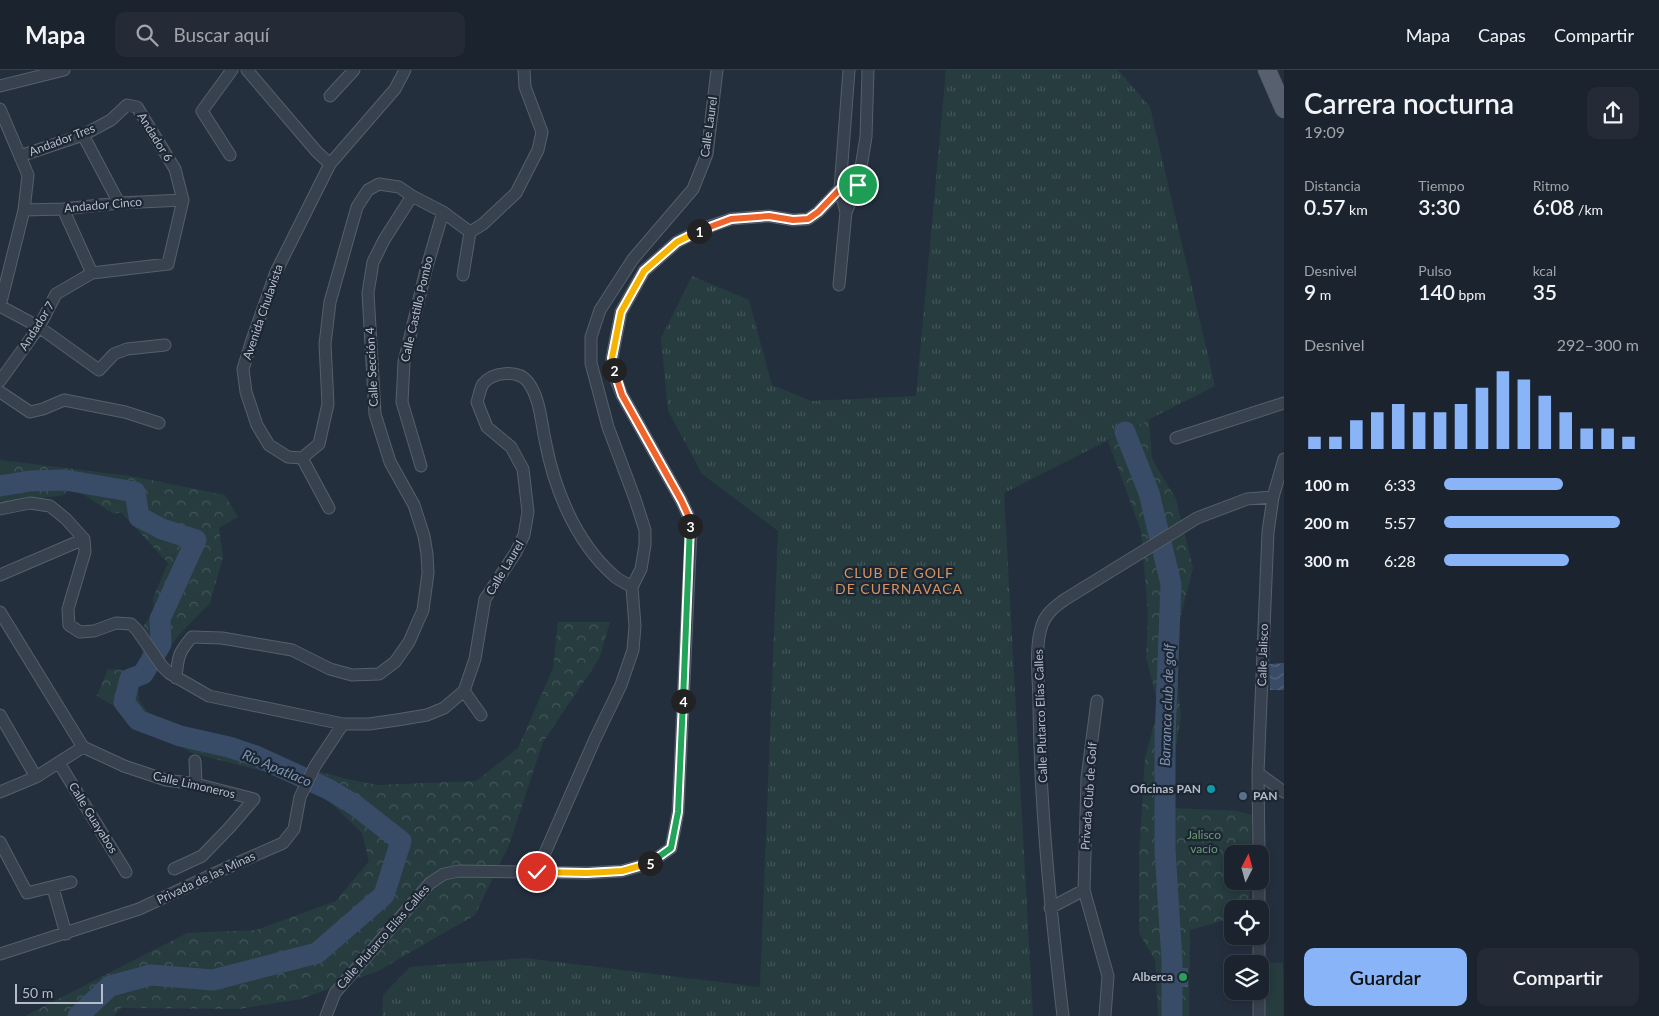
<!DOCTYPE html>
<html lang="es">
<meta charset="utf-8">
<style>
:root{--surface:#1b232e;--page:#242b36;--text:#f1f3f6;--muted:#a0a4aa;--line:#39404a;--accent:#8ab4f8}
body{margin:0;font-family:Lato,sans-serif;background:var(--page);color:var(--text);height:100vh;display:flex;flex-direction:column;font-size:19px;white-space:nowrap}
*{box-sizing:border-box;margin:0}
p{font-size:16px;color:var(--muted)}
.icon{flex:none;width:28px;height:28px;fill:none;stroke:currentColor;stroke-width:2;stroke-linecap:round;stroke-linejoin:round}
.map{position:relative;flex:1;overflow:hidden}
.sheet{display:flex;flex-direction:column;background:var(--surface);width:375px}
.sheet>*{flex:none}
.needle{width:32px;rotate:6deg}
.tools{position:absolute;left:1224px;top:775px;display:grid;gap:10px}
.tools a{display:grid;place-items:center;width:45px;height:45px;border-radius:10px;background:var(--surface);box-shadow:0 2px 8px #0003,0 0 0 1px var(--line);font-size:25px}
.scale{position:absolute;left:15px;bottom:12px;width:88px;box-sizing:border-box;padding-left:5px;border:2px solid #b4bcc9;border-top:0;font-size:14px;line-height:18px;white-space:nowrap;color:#b4bcc9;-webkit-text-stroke:4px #1d2633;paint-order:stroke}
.pin{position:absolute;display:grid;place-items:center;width:42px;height:42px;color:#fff;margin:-21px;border:2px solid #fff;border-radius:50%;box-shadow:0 1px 5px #0007}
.km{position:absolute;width:25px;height:25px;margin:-12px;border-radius:50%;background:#222;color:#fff;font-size:14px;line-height:25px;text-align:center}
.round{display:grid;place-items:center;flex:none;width:52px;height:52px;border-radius:10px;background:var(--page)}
.summary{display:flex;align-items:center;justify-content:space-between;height:85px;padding:0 20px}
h1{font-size:28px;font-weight:600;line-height:38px}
.metrics{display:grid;grid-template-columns:repeat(3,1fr);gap:8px;height:85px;padding:5px 20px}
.metrics div{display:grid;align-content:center}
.metrics b{font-size:21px;font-weight:600}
.metrics small{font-size:14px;font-weight:400}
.metrics p{font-size:14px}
.chart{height:140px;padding:10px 20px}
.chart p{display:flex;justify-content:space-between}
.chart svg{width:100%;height:90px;margin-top:5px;stroke:var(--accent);stroke-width:6}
.cta{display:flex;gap:10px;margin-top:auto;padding:10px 20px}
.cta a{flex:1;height:58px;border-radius:10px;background:var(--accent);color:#111;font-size:20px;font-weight:600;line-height:58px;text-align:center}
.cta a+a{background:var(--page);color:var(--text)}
ul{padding:0 20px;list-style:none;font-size:16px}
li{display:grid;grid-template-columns:80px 60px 1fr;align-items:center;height:38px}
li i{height:12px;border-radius:6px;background:var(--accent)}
header{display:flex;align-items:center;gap:30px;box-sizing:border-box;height:70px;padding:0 25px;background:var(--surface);border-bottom:1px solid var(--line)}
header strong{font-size:24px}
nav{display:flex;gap:28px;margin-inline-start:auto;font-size:18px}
.search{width:350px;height:45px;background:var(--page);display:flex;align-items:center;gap:12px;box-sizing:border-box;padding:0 18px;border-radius:10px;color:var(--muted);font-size:19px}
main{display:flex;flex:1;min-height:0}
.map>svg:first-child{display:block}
.grass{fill:url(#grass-tufts)}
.forest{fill:url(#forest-crowns)}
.garden{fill:#263c3f}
.water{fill:url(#water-waves)}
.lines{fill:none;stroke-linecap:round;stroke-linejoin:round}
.river{stroke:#394c67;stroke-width:21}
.minor-casing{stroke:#565f6c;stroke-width:13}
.primary-casing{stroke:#414a57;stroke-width:19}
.minor{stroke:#38414e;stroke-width:11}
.primary{stroke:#56606e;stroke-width:18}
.split-1-casing{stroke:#fff;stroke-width:10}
.split-2-casing{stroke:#fff;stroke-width:10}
.split-3-casing{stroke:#fff;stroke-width:10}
.split-4-casing{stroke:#fff;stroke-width:10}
.split-5-casing{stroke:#fff;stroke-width:10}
.split-6-casing{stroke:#fff;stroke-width:10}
.split-1{stroke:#f0652b;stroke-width:6}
.split-2{stroke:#f5b400;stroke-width:6}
.split-3{stroke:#f0652b;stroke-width:6}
.split-4{stroke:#22a559;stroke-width:6}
.split-5{stroke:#22a559;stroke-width:6}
.split-6{stroke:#f5b400;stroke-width:6}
.culture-dot{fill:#0f9aa8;stroke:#1d2633;stroke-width:2}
.service-dot{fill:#5c6f8a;stroke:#1d2633;stroke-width:2}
.leisure-dot{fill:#2e9e5b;stroke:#1d2633;stroke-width:2}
.labels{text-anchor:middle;stroke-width:4.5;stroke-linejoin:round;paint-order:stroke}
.street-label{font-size:12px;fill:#b4bcc9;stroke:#1d2633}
.poi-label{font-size:12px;font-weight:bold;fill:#b4bcc9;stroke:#1d2633;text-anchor:end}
.park-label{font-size:12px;fill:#6b9a76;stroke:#1d2633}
.neighbourhood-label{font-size:14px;letter-spacing:1px;fill:#d59563;stroke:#1d2633}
.water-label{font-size:14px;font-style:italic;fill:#7c92b1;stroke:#1d2633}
</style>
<header>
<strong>Mapa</strong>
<div class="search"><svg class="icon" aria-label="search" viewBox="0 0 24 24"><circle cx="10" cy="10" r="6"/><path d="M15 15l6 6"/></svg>Buscar aquí</div>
<nav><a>Mapa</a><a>Capas</a><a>Compartir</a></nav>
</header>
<main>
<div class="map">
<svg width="1284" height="946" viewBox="0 0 1284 946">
<defs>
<pattern id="grass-tufts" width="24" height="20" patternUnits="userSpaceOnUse" patternTransform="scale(1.25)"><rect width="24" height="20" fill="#263c3f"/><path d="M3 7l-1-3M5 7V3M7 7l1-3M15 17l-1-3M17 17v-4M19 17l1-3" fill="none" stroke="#435659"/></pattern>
<pattern id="forest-crowns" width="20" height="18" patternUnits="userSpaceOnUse" patternTransform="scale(1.25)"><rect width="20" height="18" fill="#263c3f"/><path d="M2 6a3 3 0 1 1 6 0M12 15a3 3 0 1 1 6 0" fill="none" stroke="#435659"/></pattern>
<pattern id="water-waves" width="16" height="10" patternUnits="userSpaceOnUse" patternTransform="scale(1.25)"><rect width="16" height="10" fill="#394c67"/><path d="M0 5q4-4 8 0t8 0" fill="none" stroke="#53647b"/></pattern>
</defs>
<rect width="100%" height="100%" fill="#242f3e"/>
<!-- grass -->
<path class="grass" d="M946 0H1118L1150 37 1215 316 1004 423 1033 946H382L383 925 410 897 525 888 760 917 778 461 702 404 668 341 661 268 692 206 749 230 772 315 811 331 916 326Z"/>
<!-- forest -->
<path class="forest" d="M1149 350 1152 389 1176 429 1193 498 1174 573 1181 646 1167 732 1173 738 1237 741 1252 745 1251 784H1232V811H1250L1249 839H1232V848L1190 860 1189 946H1158L1155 890 1139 863V786L1145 688 1159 637 1146 588 1148 544 1141 461 1108 371Z
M0 390 131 406 225 425 238 447 219 458 223 487 210 533 179 565 138 617 139 630 152 648 287 693 347 709 377 715 476 711 518 678 553 598 558 552H610L599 589 543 672 509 775 475 845 378 901 301 929 239 939 121 938 114 946H25L187 863 256 860 336 831 369 791 362 763 326 728 300 711 192 683 97 626 108 599 137 601 141 593 144 555 154 541 153 528 168 493 121 442 114 444 70 416 64 425 35 429 0 431Z"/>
<!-- garden -->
<path class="garden" d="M1260 892 1283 893 1284 946H1263Z"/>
<!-- water -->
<path class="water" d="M1284 593V620H1270L1269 594Z
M1177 898H1188V917L1177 916Z"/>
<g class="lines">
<!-- river -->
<path class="river" d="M1125 362 1149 423 1171 514 1165 668V780L1172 890V946
M0 416 30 411 65 410 135 422 139 447 162 459 196 470 160 549 161 574 143 604 130 609 124 632 138 650 180 666 229 677 256 686 328 719 355 735 401 771 384 825 317 883 213 910 151 905 110 916 78 946"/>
<defs>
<path id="minor" d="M247 0 317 82 330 94
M405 0 395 19 330 94 276 202 252 270 243 299 246 322 257 355 269 375 288 387 302 388 319 374 328 334 325 274 330 232 357 137 368 120 379 114 399 117 412 126 443 142 470 162
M0 16 64 0
M330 26 354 0
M0 39 28 105 24 140 0 236 39 257 99 300 114 284 127 279 165 275
M83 65 119 133
M230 85 202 41 232 0
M63 139 92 203
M24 140 63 139 119 133 183 130
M846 142 858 115 866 67 868 0
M470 162 483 154 516 123 538 80 542 62 525 17 524 0
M463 205 470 162
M839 215 846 142 840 119 849 0
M0 311 39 257 56 224 92 203 168 194 183 130 175 99 137 37 127 35 111 50 83 65 20 86
M0 322 30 342 43 339 64 330 125 342 159 353
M1176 368 1284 333
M302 388 329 438
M421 396 402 332 404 292 426 200 443 142
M0 439 30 433 50 436 66 449 84 469 85 482 68 539 69 555 80 562 94 561 116 553 131 554 137 560 162 596 169 603 209 626 343 654H369L397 650 427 645 444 638 464 621 475 589 485 529 516 482 524 465 528 442 523 399 511 377 487 357 477 332C479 327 480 318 483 314 492 302 518 299 528 312 540 328 541 351 545 370 554 418 575 471 613 505 618 510 626 513 632 517L641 499 645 475V460L635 429 608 357 591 293V267L600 240 633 189 693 119 707 84 717 0
M0 505 84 469
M0 542 83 677
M176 608C178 587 178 583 192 567L222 568 292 580 330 599 352 605 379 604 395 592 409 572 423 540 428 503 427 484 424 466 414 435 390 392 375 344 368 223 373 192 384 170 412 126
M464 621 481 645
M1097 631 1087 708 1084 820 1108 906 1105 946
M0 645 36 707
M83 677 124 696 166 710 196 714 254 729 230 757 202 786 174 799
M195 691 196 714
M59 693 126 802
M1258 703 1284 722
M0 722 36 707 83 677
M0 772 27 823 71 812
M1259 784 1258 703 1268 462 1273 427 1284 389
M537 801 595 669 621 615 633 580 635 556 632 517
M1259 811V839
M53 818 66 864
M1050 838 1084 820
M1259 866V894
M0 884 139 839 233 795 283 773 294 759 300 727 315 696 343 654
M1259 921V946
M326 946 335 923 430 813 444 804 459 801 587 803 622 801 650 793 671 778 678 742 691 461 688 445 681 430 622 325 615 307 612 288 621 242 644 201 677 172 702 159 731 149 769 146 793 150 808 149 818 142 840 119 858 115
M1063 946C1051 843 1040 739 1039 635 1039 609 1034 579 1042 555 1046 543 1055 537 1064 530L1197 448 1247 429 1273 427"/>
<path id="primary" d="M1267 0 1284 39"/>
</defs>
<!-- minor casing -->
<use href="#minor" class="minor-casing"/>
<!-- primary casing -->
<use href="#primary" class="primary-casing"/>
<!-- minor -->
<use href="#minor" class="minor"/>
<!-- primary -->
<use href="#primary" class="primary"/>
</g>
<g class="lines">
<defs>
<path id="split-1" d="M699 161 731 149 769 146 793 150 808 149 818 142 840 119 858 115"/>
<path id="split-2" d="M614 300 612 288 621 242 644 201 677 172 699 161"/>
<path id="split-3" d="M614 300 622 325 681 430 688 445 690 456"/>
<path id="split-4" d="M683 631 690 456"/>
<path id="split-5" d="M650 793 671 778 678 742 683 631"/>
<path id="split-6" d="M537 802 587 803 622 801 650 793"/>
</defs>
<!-- split-1 casing -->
<use href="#split-1" class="split-1-casing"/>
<!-- split-2 casing -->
<use href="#split-2" class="split-2-casing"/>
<!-- split-3 casing -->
<use href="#split-3" class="split-3-casing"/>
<!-- split-4 casing -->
<use href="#split-4" class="split-4-casing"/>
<!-- split-5 casing -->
<use href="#split-5" class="split-5-casing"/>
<!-- split-6 casing -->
<use href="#split-6" class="split-6-casing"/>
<!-- split-1 -->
<use href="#split-1" class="split-1"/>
<!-- split-2 -->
<use href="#split-2" class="split-2"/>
<!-- split-3 -->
<use href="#split-3" class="split-3"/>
<!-- split-4 -->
<use href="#split-4" class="split-4"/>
<!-- split-5 -->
<use href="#split-5" class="split-5"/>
<!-- split-6 -->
<use href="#split-6" class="split-6"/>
</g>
<!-- markers -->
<circle class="culture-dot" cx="1211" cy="719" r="5"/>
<circle class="service-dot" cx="1243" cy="726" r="5"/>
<circle class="leisure-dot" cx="1183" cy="907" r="5"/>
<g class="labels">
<!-- street labels -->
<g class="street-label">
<text transform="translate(709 57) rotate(-82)" y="4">Calle Laurel</text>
<text transform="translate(155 67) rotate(58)" y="4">Andador 6</text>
<text transform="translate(62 70) rotate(-21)" y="4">Andador Tres</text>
<text transform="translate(103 135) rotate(-5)" y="4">Andador Cinco</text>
<text transform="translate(417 239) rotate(-77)" y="4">Calle Castillo Pombo</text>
<text transform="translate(263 242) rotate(-71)" y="4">Avenida Chulavista</text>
<text transform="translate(37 256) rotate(-58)" y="4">Andador 7</text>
<text transform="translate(372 297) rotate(-93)" y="4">Calle Sección 4</text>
<text transform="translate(505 498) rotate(-59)" y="4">Calle Laurel</text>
<text transform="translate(1263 585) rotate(-88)" y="4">Calle Jalisco</text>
<text transform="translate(1041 646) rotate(-92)" y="4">Calle Plutarco Elías Calles</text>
<text transform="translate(194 715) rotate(13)" y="4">Calle Limoneros</text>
<text transform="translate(1089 726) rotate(-86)" y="4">Privada Club de Golf</text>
<text transform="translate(93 748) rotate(58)" y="4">Calle Guayabos</text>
<text transform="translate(206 808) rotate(-25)" y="4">Privada de las Minas</text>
<text transform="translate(383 867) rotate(-49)" y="4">Calle Plutarco Elías Calles</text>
</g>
<!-- poi labels -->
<g class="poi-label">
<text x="1201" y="723">Oficinas PAN</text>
<text x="1253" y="730" text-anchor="start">PAN</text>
<text x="1173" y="911">Alberca</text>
</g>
<!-- park labels -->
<g class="park-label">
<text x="1204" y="769">Jalisco<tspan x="1204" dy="14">vacío</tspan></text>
</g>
<!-- neighbourhood labels -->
<g class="neighbourhood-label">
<text x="899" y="508">CLUB DE GOLF<tspan x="899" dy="16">DE CUERNAVACA</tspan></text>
</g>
<!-- water labels -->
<g class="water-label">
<text transform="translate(1167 635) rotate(-88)" y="5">Barranca club de golf</text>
<text transform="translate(277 698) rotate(23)" y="5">Rio Apatlaco</text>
</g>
</g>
</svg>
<div class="tools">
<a><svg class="needle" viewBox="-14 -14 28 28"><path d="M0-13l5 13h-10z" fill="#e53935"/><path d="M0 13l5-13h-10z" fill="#a0a4aa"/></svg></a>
<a><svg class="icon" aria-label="locate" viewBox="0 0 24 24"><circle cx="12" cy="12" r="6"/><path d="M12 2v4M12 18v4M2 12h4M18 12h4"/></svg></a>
<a><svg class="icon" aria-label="layers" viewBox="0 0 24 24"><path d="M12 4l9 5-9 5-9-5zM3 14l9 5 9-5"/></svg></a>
</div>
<div class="scale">50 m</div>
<div class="pin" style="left:858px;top:115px;background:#1e9e55"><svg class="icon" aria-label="arrive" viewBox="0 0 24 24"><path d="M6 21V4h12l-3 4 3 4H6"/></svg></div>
<div class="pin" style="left:537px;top:802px;background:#d93025"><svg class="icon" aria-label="check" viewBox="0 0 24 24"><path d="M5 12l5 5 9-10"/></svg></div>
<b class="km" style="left:699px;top:161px">1</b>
<b class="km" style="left:614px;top:300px">2</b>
<b class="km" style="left:690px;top:456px">3</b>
<b class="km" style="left:683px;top:631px">4</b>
<b class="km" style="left:650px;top:793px">5</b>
</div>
<section class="sheet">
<div class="summary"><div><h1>Carrera nocturna</h1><p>19:09</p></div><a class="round"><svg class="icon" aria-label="share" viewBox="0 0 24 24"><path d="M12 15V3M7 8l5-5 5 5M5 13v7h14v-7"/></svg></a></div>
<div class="metrics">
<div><p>Distancia</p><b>0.57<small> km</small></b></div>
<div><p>Tiempo</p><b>3:30</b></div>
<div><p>Ritmo</p><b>6:08<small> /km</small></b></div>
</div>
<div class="metrics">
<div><p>Desnivel</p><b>9<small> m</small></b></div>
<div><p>Pulso</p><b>140<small> bpm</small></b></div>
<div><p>kcal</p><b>35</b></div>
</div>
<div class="chart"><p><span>Desnivel</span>292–300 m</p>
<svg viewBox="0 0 160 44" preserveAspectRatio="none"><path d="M5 44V38M15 44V38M25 44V30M35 44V26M45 44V22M55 44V26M65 44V26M75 44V22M85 44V14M95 44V6M105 44V10M115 44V18M125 44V26M135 44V34M145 44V34M155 44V38"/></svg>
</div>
<ul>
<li><b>100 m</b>6:33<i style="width:61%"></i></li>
<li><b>200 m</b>5:57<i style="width:90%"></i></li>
<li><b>300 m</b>6:28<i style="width:64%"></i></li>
</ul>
<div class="cta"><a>Guardar</a><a>Compartir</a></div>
</section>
</main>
